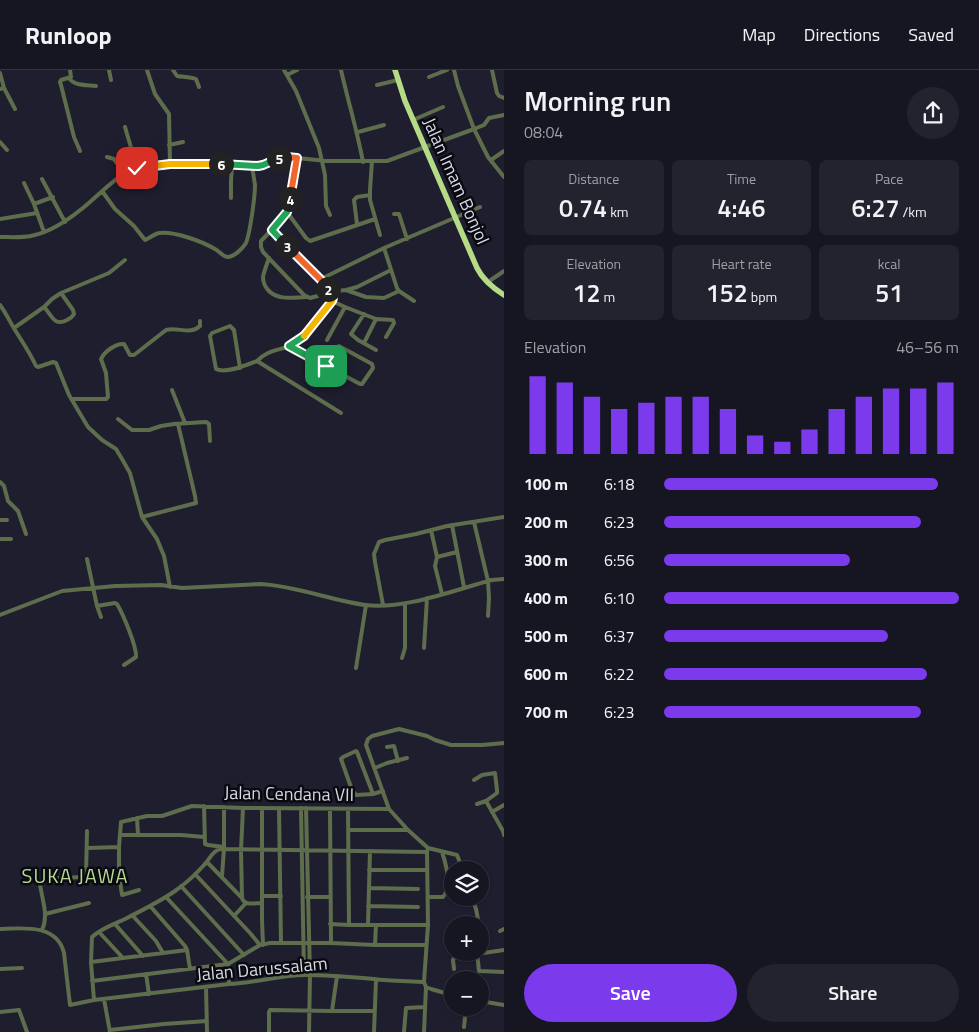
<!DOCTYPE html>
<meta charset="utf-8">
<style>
:root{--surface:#161623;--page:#232330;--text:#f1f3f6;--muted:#9e9fa6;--line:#353541;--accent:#7c3aed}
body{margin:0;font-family:"Titillium Web",sans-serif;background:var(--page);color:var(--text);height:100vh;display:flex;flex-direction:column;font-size:19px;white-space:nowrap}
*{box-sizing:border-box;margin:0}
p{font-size:16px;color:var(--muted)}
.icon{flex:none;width:28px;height:28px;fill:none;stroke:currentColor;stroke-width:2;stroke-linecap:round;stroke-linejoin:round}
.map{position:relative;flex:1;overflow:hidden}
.sheet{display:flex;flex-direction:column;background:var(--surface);width:475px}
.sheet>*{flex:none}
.controls{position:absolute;left:444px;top:791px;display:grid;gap:10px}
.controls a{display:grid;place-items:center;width:45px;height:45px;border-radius:50%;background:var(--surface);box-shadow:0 1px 4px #0004,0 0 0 1px var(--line);font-size:25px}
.pin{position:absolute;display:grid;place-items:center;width:42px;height:42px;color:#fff;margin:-21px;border-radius:10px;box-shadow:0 2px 8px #0006}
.km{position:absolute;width:25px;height:25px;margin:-12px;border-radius:50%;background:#222;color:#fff;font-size:14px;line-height:25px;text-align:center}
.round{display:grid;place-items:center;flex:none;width:52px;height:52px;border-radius:26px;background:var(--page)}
.headline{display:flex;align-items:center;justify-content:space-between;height:85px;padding:0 20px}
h1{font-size:28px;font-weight:600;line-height:38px}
.metrics{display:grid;grid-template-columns:repeat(3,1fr);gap:8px;height:85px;padding:5px 20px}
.metrics div{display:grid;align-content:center;border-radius:8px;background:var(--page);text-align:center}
.metrics b{font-size:25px;font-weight:600}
.metrics small{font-size:14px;font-weight:400}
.metrics p{font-size:14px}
.chart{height:140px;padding:10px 20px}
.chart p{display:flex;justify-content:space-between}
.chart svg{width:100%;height:90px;margin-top:5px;stroke:var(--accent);stroke-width:6}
.button{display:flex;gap:10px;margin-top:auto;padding:10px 20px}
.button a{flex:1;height:58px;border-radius:30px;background:var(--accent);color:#fff;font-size:20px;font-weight:600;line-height:58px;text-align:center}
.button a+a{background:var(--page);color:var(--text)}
ul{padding:0 20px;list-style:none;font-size:16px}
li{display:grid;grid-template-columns:80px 60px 1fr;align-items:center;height:38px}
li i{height:12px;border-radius:6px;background:var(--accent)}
header{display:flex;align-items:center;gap:30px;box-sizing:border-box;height:70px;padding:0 25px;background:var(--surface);border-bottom:1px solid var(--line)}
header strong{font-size:24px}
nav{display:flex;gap:28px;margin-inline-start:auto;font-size:18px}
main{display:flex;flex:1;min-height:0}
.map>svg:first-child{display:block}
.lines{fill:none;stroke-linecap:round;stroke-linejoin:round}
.minor{stroke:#5e6d4c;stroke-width:4}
.highway{stroke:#b5db86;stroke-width:5.5}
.split-1-casing{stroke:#fff;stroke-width:10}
.split-2-casing{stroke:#fff;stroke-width:10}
.split-3-casing{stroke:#fff;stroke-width:10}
.split-4-casing{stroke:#fff;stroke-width:10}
.split-5-casing{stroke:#fff;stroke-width:10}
.split-6-casing{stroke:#fff;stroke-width:10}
.split-7-casing{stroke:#fff;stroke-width:10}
.split-8-casing{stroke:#fff;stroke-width:10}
.split-1{stroke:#22a559;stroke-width:6}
.split-2{stroke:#f5b400;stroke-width:6}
.split-3{stroke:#f0652b;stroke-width:6}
.split-4{stroke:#22a559;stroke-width:6}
.split-5{stroke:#f0652b;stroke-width:6}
.split-6{stroke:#22a559;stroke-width:6}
.split-7{stroke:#f5b400;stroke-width:6}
.split-8{stroke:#f5b400;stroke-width:6}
.labels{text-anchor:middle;stroke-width:5;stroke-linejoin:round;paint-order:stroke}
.street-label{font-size:18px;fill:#d7d8e4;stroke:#090910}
.quarter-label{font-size:20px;letter-spacing:1px;fill:#b9d992;stroke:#090910}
</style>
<header>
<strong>Runloop</strong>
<nav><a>Map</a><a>Directions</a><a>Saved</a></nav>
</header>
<main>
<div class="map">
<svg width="504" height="962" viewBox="0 0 504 962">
<rect width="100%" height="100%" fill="#1e1e2f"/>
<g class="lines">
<!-- minor -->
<path class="minor" d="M70 0 71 7 61 10 60 12 61 15 74 67 80 81
M109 0 111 10
M147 0 155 24 169 44 170 94
M173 0 177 6C183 7 191 7 196 9L199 17
M284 0 296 21 319 78 325 105 326 136 330 145
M341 0C348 31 357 60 363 92
M454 0 458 16 474 59 484 55 489 48 504 45
M492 0 497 23 499 26 504 28
M0 3 4 18 0 19
M287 5 297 0
M429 7 447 0
M69 8C74 16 87 15 96 16
M377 15 398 10
M4 18 15 39
M413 50 443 37
M125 57 137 98
M358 62 384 55
M0 72 7 80
M169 75 183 72
M107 87 114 89 125 105
M297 88 287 142 282 149 261 171V177L263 182 304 225 310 228 336 221 346 220 357 217 391 200
M491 90 504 81
M372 91 370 120V130L380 165
M42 109 65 152
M24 113 34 134 44 162
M102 121 115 139 134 156 145 170C150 168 154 164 159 163 174 161 201 171 215 179 219 181 223 187 228 187 234 187 243 178 246 173 250 163 255 127 255 115 254 109 253 102 252 96
M231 128V111L232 95
M34 134 53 127
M287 142 306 168 310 171 375 149
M394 144H399L407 169
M0 149 37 143
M357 154 354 130 357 127 370 125
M272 160 321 210
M0 167C10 167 21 168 31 166 52 162 74 146 90 132 104 120 118 105 136 98 141 96 149 96 155 96 189 91 223 95 258 96L263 95 278 89 287 87 327 91H387L474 59 488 87 504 107
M384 178 397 218 399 221 414 231
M269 188C267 194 264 201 263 207 263 213 265 217 269 221 279 231 294 227 307 227
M488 212 504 201
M346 220 366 227 384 228 399 221
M332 231 333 228 332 225 321 210 325 207 384 178 480 137
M332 231 305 265C300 269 294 274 287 277 274 281 267 281 257 291L341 343
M332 231 345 237 376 249 393 250 394 253 386 267
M0 235C6 243 10 252 15 260 23 273 30 283 36 296L38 297 53 292 56 293 69 325 88 357 102 370 116 379 122 389 130 403 142 447 157 469 164 486 170 517
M44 237 52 229 61 223 109 203 125 190
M364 244 351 264 358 270 376 280
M14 258 44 237C52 245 54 257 67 250 72 247 70 249 74 244L73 240 61 223
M327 270 345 237
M364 273 376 249
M289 276 360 314H362L373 298 372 294 339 276 336 278 326 296
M240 298 234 260 230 256 212 263 210 266 216 299C226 304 247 295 257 291
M172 320 185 353
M72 329H106L108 327 106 303 101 289C104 282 116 273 124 274L130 285H134L166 260C178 257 191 265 200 256V251
M118 349 132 360H149L161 356 174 354 206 352 209 354 210 371
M0 412 4 416 8 431 18 441 26 464
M142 447 196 433 195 426 178 354
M0 450H7
M474 452 488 511 489 528 488 546
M452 455 464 517
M431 460 437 487 435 496 442 524
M0 469H11
M437 487 457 482
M87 489 97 536 115 533 117 534C123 544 137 577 136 587L124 595
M383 535 375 492 374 484 379 472 385 470 416 464 447 456 504 447
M97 536 101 547
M0 545 62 521 115 516 161 515 182 518 261 514C296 516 330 530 365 535 404 540 454 520 492 510L504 509
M424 578 427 528
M402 588 405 578V534
M356 598 366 535
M387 677 394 676 398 691
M375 698 387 693 407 688
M474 710 482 705 495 703 497 720V723L486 731 503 761 504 765
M373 724 357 682 356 681 343 687 341 689 352 720 356 725 373 724 383 721
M477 734 486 731
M204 736 205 774 208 775 224 777
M243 738 241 780 242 828C244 836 254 833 262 833
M262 738V850L263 875
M279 738 281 873
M301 738 304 905
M306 738 310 905 309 962
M330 739 331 873
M348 739 349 855
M492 742 504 735
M137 748 138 765
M348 760H408
M120 765H181L204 767
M119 777 121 752 147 746H162L192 736 243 738 389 739
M88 778 119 777V805
M428 778 457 785 463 800
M207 792 242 828
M369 800H427
M195 804 250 863 260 875
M86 806 87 761
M222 806 224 779V737
M181 816 244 885
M369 818 418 819
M262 826H281
M166 827 228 894
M307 827H330
M428 827H443C452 817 446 794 442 782
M472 828 476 839 479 855
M368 836 418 837
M151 837 185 876 187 880
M45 844 89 833
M132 845 156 871 163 883
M234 846 245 834
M115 854 143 886
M330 854 349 855H428
M368 855 370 781
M0 859C24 858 57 854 64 883L70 935 94 930 229 914C255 913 280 905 305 905 328 905 351 907 374 909 390 911 407 911 424 912L426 917 431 919 452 925
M42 860C49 845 42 830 40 814L41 811 44 809 119 805 122 825 139 820
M500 861 504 859
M99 862 123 888
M375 875 376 855
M477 882 479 901 504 902
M91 892 187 880 190 899
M0 899 22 898
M454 899 453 890 455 886 477 884 504 880
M146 904 149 924
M92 911 228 894
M424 912 428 855 427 782 428 778 408 760 389 739 366 675 368 669 372 666 399 659 427 666 435 670 451 675H482L504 673
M229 914 228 894 260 875 270 873H331L375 875H426
M206 917 207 962
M104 929 110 962
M94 930 91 892 92 867C100 859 114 854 125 849 143 840 159 832 175 821 185 814 196 804 204 795 210 789 211 783 219 779L427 782
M480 931 504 935
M332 941H375
M0 942 19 940 27 962
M464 957 466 938
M110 960 164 954 207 951
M269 962V942L270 940 332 941 337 906
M374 962 376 910
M404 962 406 938 425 937
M424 962 426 917"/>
<!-- highway -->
<path class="highway" d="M395 0 405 31 477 198C483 210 493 218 504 225"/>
</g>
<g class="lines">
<defs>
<path id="split-1" d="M304 266 289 276 326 296"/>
<path id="split-2" d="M304 266 332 231 333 228 328 219"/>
<path id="split-3" d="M287 176 321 210 328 219"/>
<path id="split-4" d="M287 176 272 160 287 142 290 129"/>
<path id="split-5" d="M279 88 287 87 297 88 290 129"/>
<path id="split-6" d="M221 94 258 96 263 95 279 88"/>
<path id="split-7" d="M162 95 170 94H221"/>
<path id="split-8" d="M137 98 162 95"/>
</defs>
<!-- split-1 casing -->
<use href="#split-1" class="split-1-casing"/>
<!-- split-2 casing -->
<use href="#split-2" class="split-2-casing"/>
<!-- split-3 casing -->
<use href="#split-3" class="split-3-casing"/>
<!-- split-4 casing -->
<use href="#split-4" class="split-4-casing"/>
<!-- split-5 casing -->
<use href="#split-5" class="split-5-casing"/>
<!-- split-6 casing -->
<use href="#split-6" class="split-6-casing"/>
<!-- split-7 casing -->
<use href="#split-7" class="split-7-casing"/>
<!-- split-8 casing -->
<use href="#split-8" class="split-8-casing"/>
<!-- split-1 -->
<use href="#split-1" class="split-1"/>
<!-- split-2 -->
<use href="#split-2" class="split-2"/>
<!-- split-3 -->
<use href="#split-3" class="split-3"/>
<!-- split-4 -->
<use href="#split-4" class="split-4"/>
<!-- split-5 -->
<use href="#split-5" class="split-5"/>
<!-- split-6 -->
<use href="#split-6" class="split-6"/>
<!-- split-7 -->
<use href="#split-7" class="split-7"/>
<!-- split-8 -->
<use href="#split-8" class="split-8"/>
</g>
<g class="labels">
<!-- street labels -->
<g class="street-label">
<text transform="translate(456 111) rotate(66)" y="6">Jalan Imam Bonjol</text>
<text transform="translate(289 724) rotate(1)" y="6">Jalan Cendana VII</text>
<text transform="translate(262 899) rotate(-5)" y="6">Jalan Darussalam</text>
</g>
<!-- quarter labels -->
<g class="quarter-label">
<text x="75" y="813">SUKA JAWA</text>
</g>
</g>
</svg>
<div class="controls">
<a><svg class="icon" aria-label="layers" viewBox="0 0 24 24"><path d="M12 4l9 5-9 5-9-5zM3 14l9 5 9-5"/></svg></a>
<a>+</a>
<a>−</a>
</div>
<div class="pin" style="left:326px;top:296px;background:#1e9e55"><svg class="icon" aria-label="arrive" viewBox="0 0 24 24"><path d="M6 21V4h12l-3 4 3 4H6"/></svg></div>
<div class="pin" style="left:137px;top:98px;background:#d93025"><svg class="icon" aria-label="check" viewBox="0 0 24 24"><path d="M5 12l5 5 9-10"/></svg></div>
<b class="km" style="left:328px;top:219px">2</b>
<b class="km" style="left:287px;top:176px">3</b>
<b class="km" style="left:290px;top:129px">4</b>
<b class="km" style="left:279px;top:88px">5</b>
<b class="km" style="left:221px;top:94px">6</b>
</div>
<section class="sheet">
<div class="headline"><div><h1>Morning run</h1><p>08:04</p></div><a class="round"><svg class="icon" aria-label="share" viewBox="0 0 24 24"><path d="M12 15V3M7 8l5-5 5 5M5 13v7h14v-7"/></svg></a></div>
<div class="metrics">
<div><p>Distance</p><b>0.74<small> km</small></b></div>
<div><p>Time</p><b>4:46</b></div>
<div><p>Pace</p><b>6:27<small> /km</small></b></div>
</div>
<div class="metrics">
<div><p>Elevation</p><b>12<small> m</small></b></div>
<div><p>Heart rate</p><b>152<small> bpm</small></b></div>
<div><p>kcal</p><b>51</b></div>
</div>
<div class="chart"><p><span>Elevation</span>46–56 m</p>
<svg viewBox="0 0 160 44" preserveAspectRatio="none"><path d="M5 44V6M15 44V9M25 44V16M35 44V22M45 44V19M55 44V16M65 44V16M75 44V22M85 44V35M95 44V38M105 44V32M115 44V22M125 44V16M135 44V12M145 44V12M155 44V9"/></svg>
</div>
<ul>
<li><b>100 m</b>6:18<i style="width:93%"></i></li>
<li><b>200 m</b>6:23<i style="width:87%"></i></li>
<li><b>300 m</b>6:56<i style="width:63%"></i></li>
<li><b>400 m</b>6:10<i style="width:100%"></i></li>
<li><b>500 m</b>6:37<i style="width:76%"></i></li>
<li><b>600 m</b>6:22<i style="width:89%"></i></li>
<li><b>700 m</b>6:23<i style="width:87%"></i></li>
</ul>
<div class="button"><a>Save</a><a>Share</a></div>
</section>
</main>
